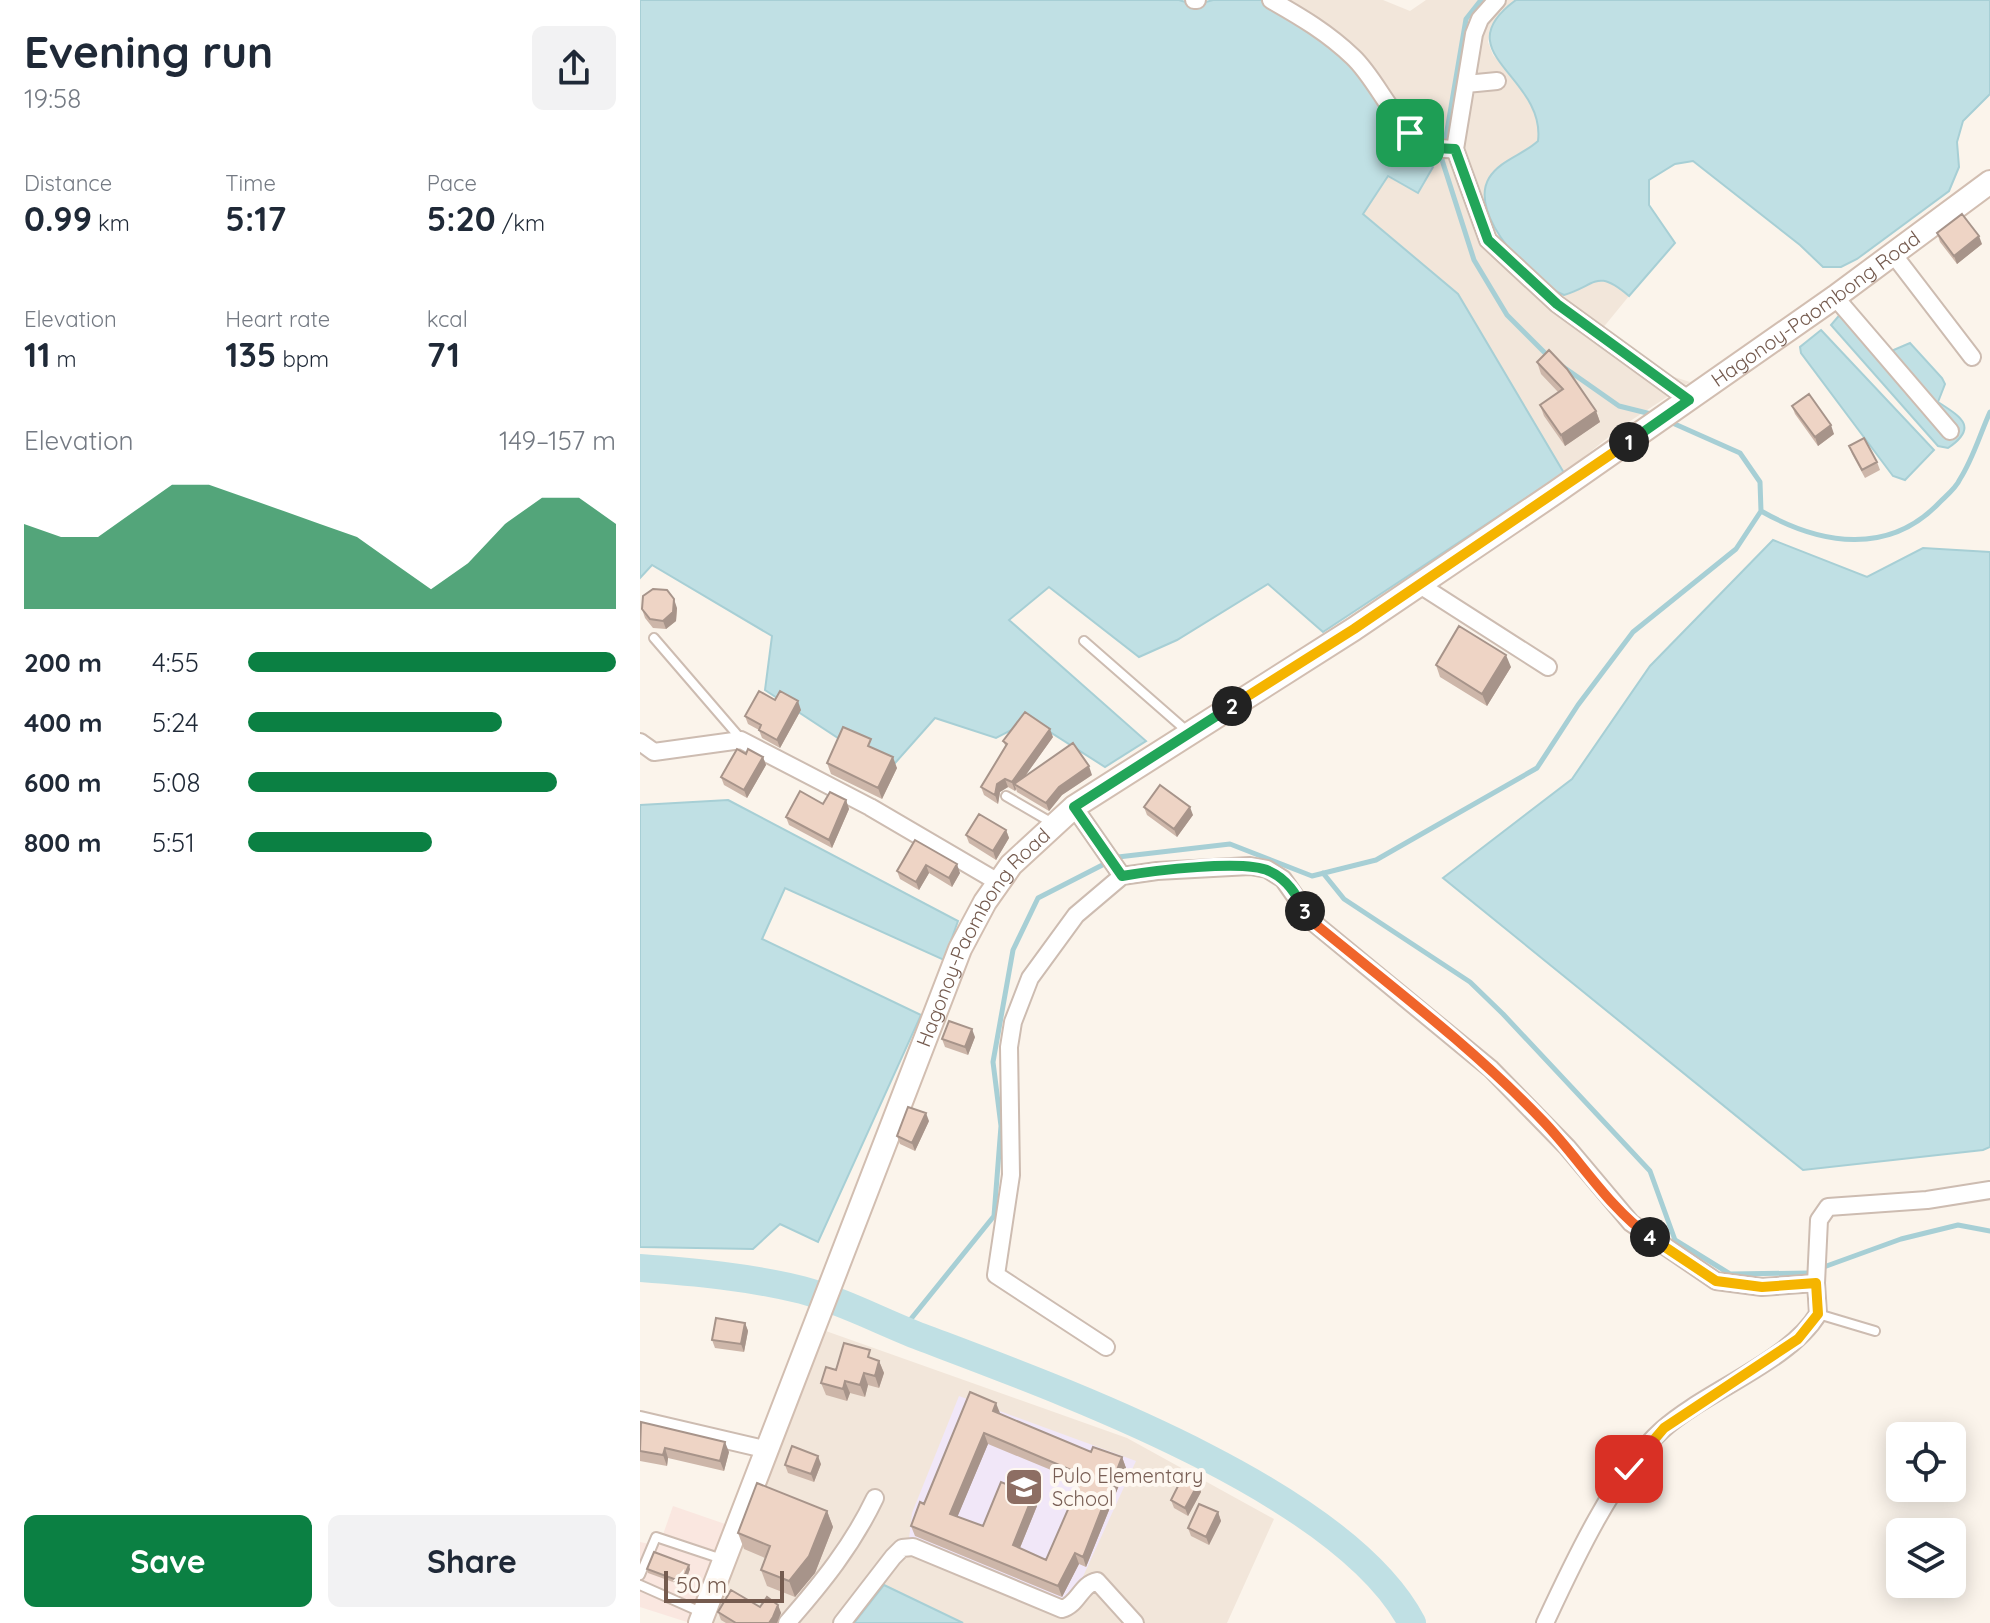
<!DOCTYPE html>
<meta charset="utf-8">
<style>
:root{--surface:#fff;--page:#f2f2f3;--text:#1f2937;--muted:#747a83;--accent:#0b8043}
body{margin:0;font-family:Quicksand,sans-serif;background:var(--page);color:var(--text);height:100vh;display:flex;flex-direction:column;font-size:30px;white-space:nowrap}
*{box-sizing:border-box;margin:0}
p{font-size:26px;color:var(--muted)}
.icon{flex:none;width:44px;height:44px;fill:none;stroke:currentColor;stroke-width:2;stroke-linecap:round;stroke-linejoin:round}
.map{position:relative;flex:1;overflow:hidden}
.panel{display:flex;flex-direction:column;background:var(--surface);width:640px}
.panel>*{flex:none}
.tools{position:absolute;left:1246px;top:1422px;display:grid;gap:16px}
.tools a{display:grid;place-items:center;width:80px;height:80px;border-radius:12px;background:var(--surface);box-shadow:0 4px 20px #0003;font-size:40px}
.scale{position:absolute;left:24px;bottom:20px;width:120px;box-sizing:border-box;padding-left:8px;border:4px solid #755b4f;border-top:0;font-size:22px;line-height:28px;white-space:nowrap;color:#755b4f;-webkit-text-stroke:6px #fef8f1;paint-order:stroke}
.pin{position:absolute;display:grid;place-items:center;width:68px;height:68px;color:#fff;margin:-34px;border-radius:16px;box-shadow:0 4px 12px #0006}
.km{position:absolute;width:40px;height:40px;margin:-20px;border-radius:50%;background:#222;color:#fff;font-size:22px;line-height:40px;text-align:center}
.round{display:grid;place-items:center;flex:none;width:84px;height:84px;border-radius:12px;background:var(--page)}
.head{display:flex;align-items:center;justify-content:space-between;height:136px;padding:0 24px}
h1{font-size:44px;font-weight:700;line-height:60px}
.figures{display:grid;grid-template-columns:repeat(3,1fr);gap:12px;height:136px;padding:8px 24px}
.figures div{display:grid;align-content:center}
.figures b{font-size:34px;font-weight:700}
.figures small{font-size:22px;font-weight:400}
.figures p{font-size:22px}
.chart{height:224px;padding:16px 24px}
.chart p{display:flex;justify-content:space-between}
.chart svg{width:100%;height:144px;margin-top:8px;fill:var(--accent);opacity:.7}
.primary-button{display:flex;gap:16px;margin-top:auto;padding:16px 24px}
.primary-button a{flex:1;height:92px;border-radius:12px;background:var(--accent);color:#fff;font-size:32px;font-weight:700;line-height:92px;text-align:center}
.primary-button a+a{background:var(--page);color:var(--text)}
ul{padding:0 24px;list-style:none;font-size:26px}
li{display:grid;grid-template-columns:128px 96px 1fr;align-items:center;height:60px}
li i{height:20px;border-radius:10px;background:var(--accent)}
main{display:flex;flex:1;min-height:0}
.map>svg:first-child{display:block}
.residential{fill:#f2e6da}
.commercial{fill:#fae7e0}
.education{fill:#f1e7f8}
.water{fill:#c0e0e4;stroke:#a7cfd5;stroke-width:2}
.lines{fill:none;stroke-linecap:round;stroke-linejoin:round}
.stream{stroke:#a7cfd5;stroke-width:5}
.river{stroke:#c0e0e4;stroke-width:28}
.lane-casing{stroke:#cdbcb1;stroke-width:12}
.street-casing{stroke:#cdbcb1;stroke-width:20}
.secondary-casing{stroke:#d2beb1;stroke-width:26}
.lane{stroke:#fff;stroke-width:8}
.street{stroke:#fff;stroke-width:16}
.secondary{stroke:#fff;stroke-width:22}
.wall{fill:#cdb6a9;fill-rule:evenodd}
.shaded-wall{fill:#a7948a}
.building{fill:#eed4c5;stroke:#a7948a;stroke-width:2;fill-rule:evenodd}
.split-1-casing{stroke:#fff;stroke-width:16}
.split-2-casing{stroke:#fff;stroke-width:16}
.split-3-casing{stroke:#fff;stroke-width:16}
.split-4-casing{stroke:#fff;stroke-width:16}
.split-5-casing{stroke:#fff;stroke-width:16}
.split-1{stroke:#22a559;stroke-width:10}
.split-2{stroke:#f5b400;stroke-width:10}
.split-3{stroke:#22a559;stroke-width:10}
.split-4{stroke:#f0652b;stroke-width:10}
.split-5{stroke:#f5b400;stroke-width:10}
.labels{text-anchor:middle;stroke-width:8;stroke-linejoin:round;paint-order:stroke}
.street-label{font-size:20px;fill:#755b4f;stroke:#fef8f1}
.education-label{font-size:20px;fill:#785e54;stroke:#fef8f1;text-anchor:start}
</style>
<main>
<section class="panel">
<div class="head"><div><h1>Evening run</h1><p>19:58</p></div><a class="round"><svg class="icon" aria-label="share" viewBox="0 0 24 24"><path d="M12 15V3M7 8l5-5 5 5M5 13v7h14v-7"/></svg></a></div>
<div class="figures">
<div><p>Distance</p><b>0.99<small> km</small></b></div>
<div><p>Time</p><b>5:17</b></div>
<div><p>Pace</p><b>5:20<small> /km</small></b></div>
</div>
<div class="figures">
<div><p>Elevation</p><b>11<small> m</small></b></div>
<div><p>Heart rate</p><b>135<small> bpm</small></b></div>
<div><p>kcal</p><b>71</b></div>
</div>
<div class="chart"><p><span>Elevation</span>149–157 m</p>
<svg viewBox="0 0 160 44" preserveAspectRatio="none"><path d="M0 44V18L10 22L20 22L30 14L40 6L50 6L60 10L70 14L80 18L90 22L100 30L110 38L120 30L130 18L140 10L150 10L160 18V44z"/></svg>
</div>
<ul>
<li><b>200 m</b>4:55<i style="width:100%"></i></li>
<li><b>400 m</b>5:24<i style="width:69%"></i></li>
<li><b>600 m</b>5:08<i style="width:84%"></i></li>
<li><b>800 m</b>5:51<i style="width:50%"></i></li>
</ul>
<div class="primary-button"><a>Save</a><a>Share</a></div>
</section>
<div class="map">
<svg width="1350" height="1623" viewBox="0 0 1350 1623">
<rect width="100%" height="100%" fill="#fbf4eb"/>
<!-- residential -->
<path class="residential" d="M623 0H743L770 11 786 0H876L861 11 850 29 848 42 853 55 875 78 895 108 900 124 898 141 872 158 846 211 866 245 935 292 948 282 971 281 989 296 962 329 1022 373 1050 382 981 427 924 473 818 294 723 213 748 175Z
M183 1330 487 1438 634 1519 587 1623H323L244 1585 214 1623H66Z"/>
<!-- commercial -->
<path class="commercial" d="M33 1506 88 1525 50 1623 0 1607V1542L19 1546Z"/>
<!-- education -->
<path class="education" d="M319 1396 496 1461 435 1594 425 1603 269 1539 272 1513Z"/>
<!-- water -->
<path class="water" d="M0 0H539L555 5 573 0H623L714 64 793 167 778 193 748 176 723 214 818 294 924 473 683 632 628 584 537 640 499 657 409 587 369 620 506 741 465 767 391 720 356 738 295 718 248 771 125 690 132 636 12 565 0 578Z
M876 0H1350V94L1323 121 1317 142 1319 167 1309 191 1217 259 1201 267H1183L1160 245 1053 161 1035 164 1009 180V205L1035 243 989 296C956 268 957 285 924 295 893 282 827 215 849 178 860 160 883 155 898 141 906 76 803 53 876 0Z
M1203 311 1249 352 1270 343 1302 378 1305 384 1298 402C1321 417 1339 427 1308 448L1298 446 1191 325Z
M1181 330 1294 450 1265 480 1253 476 1161 353 1160 347Z
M1133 540 1227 577 1283 548 1350 552V1147L1343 1150 1163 1170 803 878 932 779 1010 666Z
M88 800 318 921 304 960 145 888 122 939 281 1015 178 1242 140 1224 113 1249 0 1247V805Z
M244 1585 323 1623H214Z"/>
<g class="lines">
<!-- stream -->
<path class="stream" d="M841 0 826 19 802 160 834 260 867 315 908 356
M922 366 979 406 1015 415
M1121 511C1181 545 1249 556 1300 502 1307 495 1316 488 1320 479 1333 459 1340 434 1350 412
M683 873 704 899 830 982 863 1014 1010 1171 1035 1240 1090 1274 1169 1273
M1181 1268 1261 1239 1318 1225 1350 1231
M262 1330 354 1216 361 1126 353 1062 373 950 398 898 478 857 590 844 672 876 736 860 897 768 938 705 993 632 1096 549 1121 511 1120 482 1100 453 1028 421"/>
<!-- river -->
<path class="river" d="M0 1268C55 1272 109 1277 162 1290 203 1301 242 1322 281 1337 418 1389 703 1491 772 1623"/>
<defs>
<path id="lane" d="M14 638 101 739
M444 641 548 732
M366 796 414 824
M1178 1314 1235 1331
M0 1575 16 1537 82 1559
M0 1585 63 1613"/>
<path id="street" d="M554 0H557
M631 0C661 17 688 33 713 57 745 87 763 154 815 149
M857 0 840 19 834 34 815 149 848 240 917 304 1049 400
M826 84 857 81
M1253 254 1332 357
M1195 297 1310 431
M780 585 908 667
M0 742 14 752 101 740 230 807 358 882
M434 807 482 876
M1176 1283 1179 1220 1188 1207 1287 1200 1350 1190
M466 1347 356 1275 371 1175 369 1047 373 1022 390 978 436 915 482 876 517 871 610 866 627 869 643 879 674 923 851 1069 927 1147 991 1223 1076 1281 1122 1287 1176 1283 1178 1314C1149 1362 1065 1391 1022 1430 975 1472 932 1565 905 1623
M0 1420 128 1450
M147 1623C182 1583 212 1546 235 1498
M202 1623 253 1557 262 1548 273 1547 422 1609C438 1605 441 1584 457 1581L495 1623"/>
<g id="secondary">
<path id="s1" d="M60 1623 320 949 345 902 371 865 434 807 714 629 916 492 1195 297 1350 182"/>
</g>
</defs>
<!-- lane casing -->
<use href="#lane" class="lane-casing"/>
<!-- street casing -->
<use href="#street" class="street-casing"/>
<!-- secondary casing -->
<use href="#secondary" class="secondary-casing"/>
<!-- lane -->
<use href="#lane" class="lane"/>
<!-- street -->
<use href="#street" class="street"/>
<!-- secondary -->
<use href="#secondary" class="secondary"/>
</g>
<!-- wall -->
<path class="wall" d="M1297 233 1342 244 1317 264 1300 242Z
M897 362 956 411 960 422 925 446 904 416 900 405 918 392 901 374Z
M1152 406 1194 434 1178 446 1155 414Z
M1209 446 1237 462 1240 470 1225 478 1212 454Z
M37 608 36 621 26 629 13 628 5 618 2 609Z
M796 665 871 667 847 706 800 677Z
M135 700 161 710 140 748 122 738 119 730 108 724 105 716Z
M413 737 385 776 452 775 422 795 409 811 377 792 376 789 375 791 368 787 360 792 358 804 344 795 341 787 366 747 363 741Z
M234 749 257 768 242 799 191 774 187 763Z
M123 757 126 765 107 798 84 785 81 777Z
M206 800 209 809 192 848 149 825 146 817 183 804Z
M504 807 553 815 537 837 507 815Z
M366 830 369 838 356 860 329 843 326 835Z
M275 840 320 873 312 887 289 873 279 890 260 879 257 871Z
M335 1037 328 1055 305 1047 302 1039Z
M289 1121 275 1151 260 1144 257 1136Z
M105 1323 108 1331 104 1352 75 1348 72 1340Z
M234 1359 239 1361 244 1373 239 1388 228 1385 225 1397 210 1393 207 1401 186 1395 181 1383 196 1370Z
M360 1414 451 1452 482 1457 486 1468 446 1567 439 1564 422 1597 275 1536 271 1526 284 1504ZM348 1444 440 1482 406 1560 380 1548 397 1506 393 1495 343 1526 317 1517Z
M0 1425 89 1452 84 1471 28 1458 27 1466 0 1461Z
M181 1464 174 1482 148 1473 145 1465Z
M558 1484 561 1492 548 1516 534 1508 531 1500Z
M187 1511 193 1527 175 1573 155 1597 127 1586 121 1570 125 1558 104 1549 98 1533Z
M578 1512 581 1521 569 1545 551 1536 548 1528Z
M7 1569H50L44 1586 8 1573Z
M138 1605 141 1613 137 1623H86L81 1620 78 1612Z"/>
<!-- shaded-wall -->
<path class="shaded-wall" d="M1339 236 1342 244 1317 264 1314 256Z
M956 411 960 422 925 446 921 435Z
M1191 425 1194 434 1178 446 1175 437Z
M34 599 37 608 36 621 26 629 23 621Z
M866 655 871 667 847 706 842 694Z
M158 701 161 710 140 748 137 740Z
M410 729 413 737 378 786 374 784 376 789 375 791 372 782Z
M123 757 126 765 107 798 104 790Z
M253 757 257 768 242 799 238 788Z
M449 766 452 775 422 795 409 811 406 803 419 787Z
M365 779 368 787 360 792 358 804 355 795 357 784Z
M206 800 209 809 192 848 189 840Z
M550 807 553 815 537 837 534 829Z
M366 830 369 838 356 860 353 851Z
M317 864 320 873 312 887 309 878Z
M286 865 289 873 279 890 276 882Z
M332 1029 335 1037 328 1055 325 1047Z
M286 1113 289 1121 275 1151 272 1143Z
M105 1323 108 1331 104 1352 101 1344Z
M239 1361 244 1373 239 1388 235 1376Z
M224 1373 228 1385 225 1397 220 1385Z
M205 1381 210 1393 207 1401 203 1389Z
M356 1403 360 1413 353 1411Z
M344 1433 348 1444 314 1525 310 1514Z
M85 1442 89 1452 84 1471 80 1461Z
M25 1448 28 1458 27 1466 23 1455Z
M178 1456 181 1464 174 1482 171 1474Z
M482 1457 486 1468 446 1567 443 1557Z
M558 1484 561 1492 548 1516 545 1508Z
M393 1495 397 1506 377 1555 373 1545Z
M187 1511 193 1527 175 1573 155 1597 149 1581Z
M578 1512 581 1521 569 1545 566 1537Z
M435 1553 439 1564 422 1597 418 1586Z
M49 1565 50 1569 44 1586 42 1582Z
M138 1605 141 1613 137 1623H129Z"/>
<!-- building -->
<path class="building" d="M1322 214 1339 236 1314 256 1297 233Z
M909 350 927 369 956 411 921 435 900 405 923 389 897 362Z
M1169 394 1191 425 1175 437 1152 406Z
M1224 438 1237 462 1222 470 1209 446Z
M13 589 27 590 34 599 33 612 23 621 10 619 2 609 3 596Z
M819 626 866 655 842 694 796 665Z
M119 691 135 700 140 691 158 701 137 740 119 730 121 725 105 716Z
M385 712 410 729 372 782 365 779 357 784 355 795 341 787 367 744 363 741Z
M203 727 231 739 228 746 253 757 238 788 187 763Z
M433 743 449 766 419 787 406 803 374 784Z
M97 749 106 754 108 749 123 757 104 790 81 777Z
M520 785 550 807 534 829 504 807Z
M160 791 183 804 190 792 206 800 189 840 146 817Z
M339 814 366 830 353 851 326 835Z
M275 840 317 864 309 878 286 865 276 882 257 871Z
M309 1021 332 1029 325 1047 302 1039Z
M268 1107 286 1113 272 1143 257 1136Z
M76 1318 105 1323 101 1344 72 1340Z
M204 1343 230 1350 228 1357 239 1361 235 1376 224 1373 220 1385 205 1381 203 1389 181 1383 186 1367 196 1370Z
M330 1392 356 1403 353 1411 451 1452 453 1447 482 1457 443 1557 435 1553 418 1586 271 1526 280 1502 284 1504ZM344 1433 443 1475 406 1560 373 1545 393 1495 361 1482 343 1526 310 1514Z
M1 1422 85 1442 80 1461 25 1448 23 1455 0 1451Z
M152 1446 178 1456 171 1474 145 1465Z
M543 1476 558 1484 545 1508 531 1500Z
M117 1483 187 1511 169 1556 149 1581 121 1570 130 1546 98 1533Z
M559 1504 578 1512 566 1537 548 1528Z
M14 1552 49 1565 42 1582 7 1569Z
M91 1590 120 1607 127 1597 138 1605 133 1617 129 1623H96L78 1612Z"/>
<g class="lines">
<defs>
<path id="split-1" d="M770 133 795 148 815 149 848 240 917 304 1049 400 989 442"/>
<path id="split-2" d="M592 706 714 629 989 442"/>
<path id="split-3" d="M592 706 434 807 482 876C511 871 604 859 629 871 647 879 656 894 665 911"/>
<path id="split-4" d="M665 911 674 923C752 987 832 1047 902 1120 939 1158 967 1206 1010 1237"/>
<path id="split-5" d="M989 1469 1024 1428 1158 1339 1178 1314 1176 1283 1122 1287 1076 1281 1010 1237"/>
</defs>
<!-- split-1 casing -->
<use href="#split-1" class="split-1-casing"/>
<!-- split-2 casing -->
<use href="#split-2" class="split-2-casing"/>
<!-- split-3 casing -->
<use href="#split-3" class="split-3-casing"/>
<!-- split-4 casing -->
<use href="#split-4" class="split-4-casing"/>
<!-- split-5 casing -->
<use href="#split-5" class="split-5-casing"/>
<!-- split-1 -->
<use href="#split-1" class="split-1"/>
<!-- split-2 -->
<use href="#split-2" class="split-2"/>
<!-- split-3 -->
<use href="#split-3" class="split-3"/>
<!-- split-4 -->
<use href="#split-4" class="split-4"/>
<!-- split-5 -->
<use href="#split-5" class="split-5"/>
</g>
<!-- icons -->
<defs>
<symbol id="school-square" viewBox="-11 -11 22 22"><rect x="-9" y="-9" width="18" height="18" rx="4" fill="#8d6e63" stroke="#fef8f1"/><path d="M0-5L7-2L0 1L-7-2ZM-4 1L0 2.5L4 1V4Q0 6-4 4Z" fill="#fff"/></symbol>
</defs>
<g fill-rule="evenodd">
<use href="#school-square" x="362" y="1465" width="44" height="44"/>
</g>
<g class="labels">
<!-- street labels -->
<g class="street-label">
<text dy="7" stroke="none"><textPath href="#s1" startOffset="1800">Hagonoy-Paombong Road</textPath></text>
<text dy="7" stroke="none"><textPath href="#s1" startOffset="744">Hagonoy-Paombong Road</textPath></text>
</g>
<!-- education labels -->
<g class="education-label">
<text x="412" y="1483">Pulo Elementary<tspan x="412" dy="23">School</tspan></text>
</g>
</g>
</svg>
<div class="tools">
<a><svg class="icon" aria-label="locate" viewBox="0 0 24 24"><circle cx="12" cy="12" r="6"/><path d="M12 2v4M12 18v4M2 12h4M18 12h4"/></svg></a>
<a><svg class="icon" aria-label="layers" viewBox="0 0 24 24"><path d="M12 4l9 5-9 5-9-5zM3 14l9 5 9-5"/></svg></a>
</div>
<div class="scale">50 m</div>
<div class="pin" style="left:770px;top:133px;background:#1e9e55"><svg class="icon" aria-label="arrive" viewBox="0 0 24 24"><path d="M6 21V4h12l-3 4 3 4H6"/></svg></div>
<div class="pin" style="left:989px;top:1469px;background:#d93025"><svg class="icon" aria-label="check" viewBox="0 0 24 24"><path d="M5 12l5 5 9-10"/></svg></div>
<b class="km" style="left:989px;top:442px">1</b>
<b class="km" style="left:592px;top:706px">2</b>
<b class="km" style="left:665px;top:911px">3</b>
<b class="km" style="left:1010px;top:1237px">4</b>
</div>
</main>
